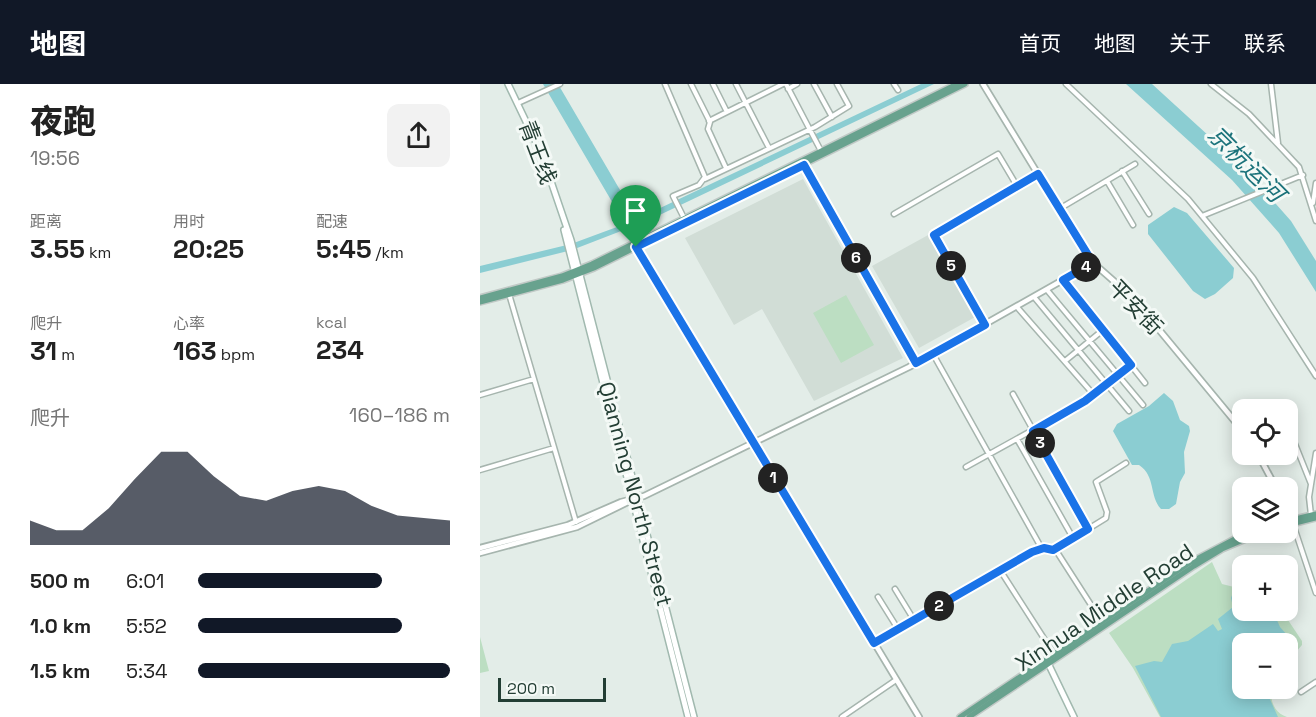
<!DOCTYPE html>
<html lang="zh">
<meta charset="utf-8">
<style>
:root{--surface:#fff;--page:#f2f2f2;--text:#222;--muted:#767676;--accent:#111827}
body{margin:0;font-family:"Space Grotesk","Noto Sans SC",sans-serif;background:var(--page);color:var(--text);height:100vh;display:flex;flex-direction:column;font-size:22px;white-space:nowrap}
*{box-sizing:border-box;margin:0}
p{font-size:20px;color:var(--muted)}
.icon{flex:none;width:33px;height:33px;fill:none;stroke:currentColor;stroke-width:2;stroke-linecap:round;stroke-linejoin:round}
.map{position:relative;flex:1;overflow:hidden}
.drawer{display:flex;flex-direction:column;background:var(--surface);width:480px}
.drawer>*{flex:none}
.controls{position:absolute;left:752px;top:315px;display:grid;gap:12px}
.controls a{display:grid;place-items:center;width:66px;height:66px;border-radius:12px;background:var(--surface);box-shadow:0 3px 15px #0003;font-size:30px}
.scale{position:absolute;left:18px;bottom:15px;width:108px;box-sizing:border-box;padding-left:6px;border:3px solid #233e34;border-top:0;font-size:16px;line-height:21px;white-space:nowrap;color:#233e34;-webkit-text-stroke:4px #f4f9f6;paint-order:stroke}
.pin{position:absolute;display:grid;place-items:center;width:51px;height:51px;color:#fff;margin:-62px -26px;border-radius:50% 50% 50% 0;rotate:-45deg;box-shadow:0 0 6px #0007}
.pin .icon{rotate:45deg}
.km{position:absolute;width:30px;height:30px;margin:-15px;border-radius:50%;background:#222;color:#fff;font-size:16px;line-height:30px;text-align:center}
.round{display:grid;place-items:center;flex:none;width:63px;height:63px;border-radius:12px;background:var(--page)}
.head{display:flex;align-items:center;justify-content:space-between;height:102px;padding:0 30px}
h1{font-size:33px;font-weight:800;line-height:45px}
.metrics{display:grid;grid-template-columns:repeat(3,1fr);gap:9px;height:102px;padding:6px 30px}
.metrics div{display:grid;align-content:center}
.metrics b{font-size:26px;font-weight:800}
.metrics small{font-size:16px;font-weight:400}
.metrics p{font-size:16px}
.chart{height:168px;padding:12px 30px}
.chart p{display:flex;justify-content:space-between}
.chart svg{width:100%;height:108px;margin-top:6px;fill:var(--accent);opacity:.7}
ul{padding:0 30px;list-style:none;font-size:20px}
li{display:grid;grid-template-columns:96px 72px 1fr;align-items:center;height:45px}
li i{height:15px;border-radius:8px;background:var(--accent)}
header{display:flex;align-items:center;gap:36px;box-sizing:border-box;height:84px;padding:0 30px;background:var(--accent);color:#fff}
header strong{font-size:28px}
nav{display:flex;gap:33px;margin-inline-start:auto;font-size:21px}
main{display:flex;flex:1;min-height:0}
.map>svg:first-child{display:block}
.built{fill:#d1ddd6}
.green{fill:#bcdec2}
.water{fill:#8bcdd2}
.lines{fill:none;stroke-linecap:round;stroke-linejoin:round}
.minor-casing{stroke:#a6b5ae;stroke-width:7}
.tertiary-casing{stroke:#a6b5ae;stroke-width:8}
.secondary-casing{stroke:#a1b9af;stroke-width:8}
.primary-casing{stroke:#c1c9c6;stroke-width:8}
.minor{stroke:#fff;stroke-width:4}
.tertiary{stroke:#fff;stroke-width:4.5}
.secondary{stroke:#fff;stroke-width:5}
.primary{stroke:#68a28e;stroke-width:5}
.route-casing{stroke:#fff;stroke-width:12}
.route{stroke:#1a73e8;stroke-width:8}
.labels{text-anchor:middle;stroke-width:6;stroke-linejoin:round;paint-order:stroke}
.street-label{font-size:22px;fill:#233e34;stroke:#f4f9f6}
.water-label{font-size:24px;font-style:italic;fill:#1c737b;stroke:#f4f9f6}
</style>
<header>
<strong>地图</strong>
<nav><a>首页</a><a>地图</a><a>关于</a><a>联系</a></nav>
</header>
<main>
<section class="drawer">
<div class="head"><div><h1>夜跑</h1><p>19:56</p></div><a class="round"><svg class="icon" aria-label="share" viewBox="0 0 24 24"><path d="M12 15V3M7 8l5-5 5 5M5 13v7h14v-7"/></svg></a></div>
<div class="metrics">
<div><p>距离</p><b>3.55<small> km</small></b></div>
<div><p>用时</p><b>20:25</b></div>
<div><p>配速</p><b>5:45<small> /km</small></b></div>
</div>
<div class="metrics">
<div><p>爬升</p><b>31<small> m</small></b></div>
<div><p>心率</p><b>163<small> bpm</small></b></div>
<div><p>kcal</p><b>234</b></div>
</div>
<div class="chart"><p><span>爬升</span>160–186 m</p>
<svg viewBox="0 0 160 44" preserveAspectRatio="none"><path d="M0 44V34L10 38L20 38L30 29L40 17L50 6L60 6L70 16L80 24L90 26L100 22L110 20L120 22L130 28L140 32L150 33L160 34V44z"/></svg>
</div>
<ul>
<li><b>500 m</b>6:01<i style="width:73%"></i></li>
<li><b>1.0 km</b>5:52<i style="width:81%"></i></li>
<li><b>1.5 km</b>5:34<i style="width:100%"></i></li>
</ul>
</section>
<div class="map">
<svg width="836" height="633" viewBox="0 0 836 633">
<rect width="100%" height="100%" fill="#e3ede8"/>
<!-- built -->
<path class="built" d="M323 95 423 274 334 317 282 225 254 241 205 154Z
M450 150 497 232 439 264 392 182Z"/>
<!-- green -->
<path class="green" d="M366 211 394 261 361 279 333 229Z
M732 478 742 500 754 503 762 498V526L802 527 822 557V561L807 578V560H762V604L792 605C789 616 795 630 807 633H680L653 584 629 549Z
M0 553 9 587 0 589Z"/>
<!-- water -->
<path class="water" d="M63 0H78L157 135 441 0H454L167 137 92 166 0 189V182L91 160 145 140Z
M646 0H672L764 84 811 137 836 177V208L799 149 752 96Z
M694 123 707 129 754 184 753 194 735 210 725 215 713 207 668 150V141Z
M684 309 693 317 700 336 709 342 710 347 704 368 705 389 700 398 696 420 689 425H681C669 412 676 392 659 381H652L633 347 637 340 669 322Z
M762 504V526L793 527 800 543 816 561 807 573V560H762V604L789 605 788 611 798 633H681L655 582 674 577 682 578 692 560 708 557 733 540 738 547 742 545 738 535 753 523 751 514 754 506Z"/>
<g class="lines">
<defs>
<path id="minor" d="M185 0 225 93 219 101 193 112 204 134
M211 0 230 38 228 45 246 84
M233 0 247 28
M256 0 289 64
M306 0 341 67
M334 0 352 33
M414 0 418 6
M586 0 708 115 773 194 836 292
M731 0 769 30 819 83 836 137
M791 0 798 59
M308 5 317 0
M38 19 80 0
M229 37 303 0
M642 87 669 130
M225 95 335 43 369 22 357 0
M627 97 653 141
M833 119 836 99
M579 125 655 80
M414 130 518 70 537 102
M722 132 823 91
M583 196 665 299
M567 206 663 321
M29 210 96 438
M554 213 649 327
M537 223 614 311
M505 241 455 151 558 90
M453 270 562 465
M585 277 623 246
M533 310 608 445
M0 311 54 295
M789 326 799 321 801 326
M807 340 831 400
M537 355 593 454
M486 383 605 317 651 281
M0 386 74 364
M831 431 829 413 836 369
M813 440 836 509
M574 466 626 434 627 428 616 398 646 379
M520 486 574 570
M415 505 434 536
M398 513 418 545
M394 559 552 468 564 464 577 468 622 538
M821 608 836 598
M362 633 416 596"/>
<path id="tertiary" d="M503 0 611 177 652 213 762 346
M324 81 436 279
M155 162 439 633
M778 370 796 404
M0 464 88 441 141 418 164 412 429 283 613 179
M0 469 97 443 150 417"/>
<path id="secondary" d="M28 0 62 71 91 156 214 633
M84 146 208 633
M567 577 594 633"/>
<path id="primary" d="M0 214 82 192 112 180 477 0
M0 218 83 196 114 184 485 0
M807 437 836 430
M807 441 836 434
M480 633 711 478 768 448
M489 633 714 482 742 465 782 448"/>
</defs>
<!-- minor casing -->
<use href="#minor" class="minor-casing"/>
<!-- tertiary casing -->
<use href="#tertiary" class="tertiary-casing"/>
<!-- secondary casing -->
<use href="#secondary" class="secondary-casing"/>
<!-- primary casing -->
<use href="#primary" class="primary-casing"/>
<!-- minor -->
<use href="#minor" class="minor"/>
<!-- tertiary -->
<use href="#tertiary" class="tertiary"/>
<!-- secondary -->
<use href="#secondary" class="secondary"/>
<!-- primary -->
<use href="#primary" class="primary"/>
</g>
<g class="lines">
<defs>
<path id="route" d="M324 81 436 279 505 241 454 151 558 90 613 179 583 196 651 281 605 317 553 347 608 445 573 466 564 464 552 468 394 559 156 163Z"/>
</defs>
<!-- route casing -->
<use href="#route" class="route-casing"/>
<!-- route -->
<use href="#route" class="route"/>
</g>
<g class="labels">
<!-- street labels -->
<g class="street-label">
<text transform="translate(58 68) rotate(69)" y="8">青王线</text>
<text transform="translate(656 223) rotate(46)" y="8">平安街</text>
<text transform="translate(156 410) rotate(75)" y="8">Qianning North Street</text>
<text transform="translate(624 523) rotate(-34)" y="8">Xinhua Middle Road</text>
</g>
<!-- water labels -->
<g class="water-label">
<text transform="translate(766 80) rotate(45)" y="8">京杭运河</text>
</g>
</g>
</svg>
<div class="controls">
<a><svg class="icon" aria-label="locate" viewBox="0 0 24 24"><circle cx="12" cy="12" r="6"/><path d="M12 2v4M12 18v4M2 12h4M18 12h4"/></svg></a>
<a><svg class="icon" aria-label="layers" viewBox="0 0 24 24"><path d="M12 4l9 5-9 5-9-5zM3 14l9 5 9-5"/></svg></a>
<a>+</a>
<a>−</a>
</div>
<div class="scale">200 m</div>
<div class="pin" style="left:156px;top:163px;background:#1e9e55"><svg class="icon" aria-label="arrive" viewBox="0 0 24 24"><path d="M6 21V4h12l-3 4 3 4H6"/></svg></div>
<b class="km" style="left:293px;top:394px">1</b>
<b class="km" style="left:459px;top:522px">2</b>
<b class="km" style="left:560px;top:359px">3</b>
<b class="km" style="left:606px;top:183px">4</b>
<b class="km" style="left:471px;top:182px">5</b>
<b class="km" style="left:376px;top:174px">6</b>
</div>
</main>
